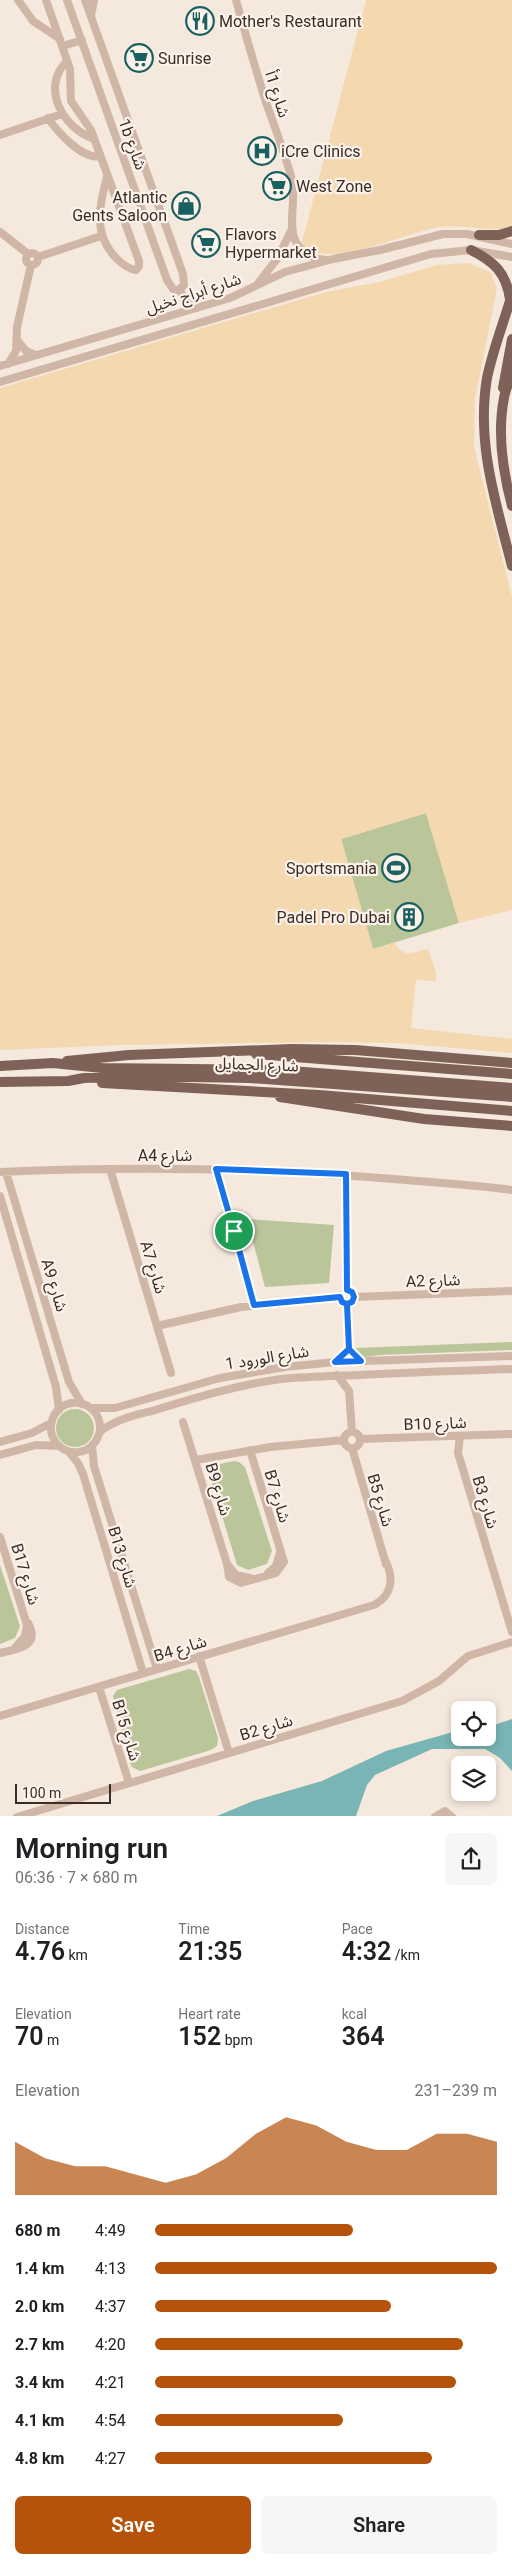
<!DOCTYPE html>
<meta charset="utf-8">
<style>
:root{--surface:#fff;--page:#f6f6f6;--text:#202124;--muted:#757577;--accent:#b45309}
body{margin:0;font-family:Roboto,"Noto Sans Arabic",sans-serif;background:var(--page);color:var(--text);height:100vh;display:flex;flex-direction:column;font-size:19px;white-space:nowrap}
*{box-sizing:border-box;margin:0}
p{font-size:16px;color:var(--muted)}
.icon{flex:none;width:28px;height:28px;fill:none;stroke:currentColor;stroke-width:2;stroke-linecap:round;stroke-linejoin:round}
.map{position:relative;height:1816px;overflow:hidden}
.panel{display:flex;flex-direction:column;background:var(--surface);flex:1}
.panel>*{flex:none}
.buttons{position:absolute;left:451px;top:1701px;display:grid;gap:10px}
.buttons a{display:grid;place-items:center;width:45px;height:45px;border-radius:8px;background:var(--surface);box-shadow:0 2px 8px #0003;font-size:25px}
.scale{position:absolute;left:15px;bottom:12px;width:96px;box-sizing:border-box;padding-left:5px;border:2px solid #3a2d28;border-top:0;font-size:14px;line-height:18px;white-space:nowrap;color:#3a2d28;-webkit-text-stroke:4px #fcf2ea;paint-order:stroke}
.pin{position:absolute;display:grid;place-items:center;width:42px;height:42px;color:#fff;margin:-21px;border:2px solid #fff;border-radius:50%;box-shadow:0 1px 5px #0007}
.round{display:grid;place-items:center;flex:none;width:52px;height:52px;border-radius:8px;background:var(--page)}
.headline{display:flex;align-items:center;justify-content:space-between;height:85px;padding:0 15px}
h1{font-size:28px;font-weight:600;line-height:38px}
.metrics{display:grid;grid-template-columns:repeat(3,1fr);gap:8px;height:85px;padding:5px 15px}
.metrics div{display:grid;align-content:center}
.metrics b{font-size:25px;font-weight:600}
.metrics small{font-size:14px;font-weight:400}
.metrics p{font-size:14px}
.chart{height:140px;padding:10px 15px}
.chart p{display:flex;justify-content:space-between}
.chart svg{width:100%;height:90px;margin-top:5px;fill:var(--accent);opacity:.7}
.action{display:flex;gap:10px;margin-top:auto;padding:10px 15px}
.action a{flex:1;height:58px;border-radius:8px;background:var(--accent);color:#fff;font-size:20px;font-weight:600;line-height:58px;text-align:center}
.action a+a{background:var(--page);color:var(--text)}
ul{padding:0 15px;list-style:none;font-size:16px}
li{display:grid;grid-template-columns:80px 60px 1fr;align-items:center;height:38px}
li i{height:12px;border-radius:6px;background:var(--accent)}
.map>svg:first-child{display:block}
.green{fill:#bac69a}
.sand{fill:#f3d8b0}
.water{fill:#78b5b4}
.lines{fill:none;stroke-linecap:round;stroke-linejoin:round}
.minor{stroke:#cfb6a7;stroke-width:8}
.major{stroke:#7e6258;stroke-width:10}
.route-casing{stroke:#fff;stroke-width:10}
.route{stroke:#1a73e8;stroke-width:6}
.labels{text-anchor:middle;stroke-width:4.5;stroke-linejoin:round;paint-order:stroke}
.poi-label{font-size:16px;fill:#3a2d28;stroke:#fcf2ea;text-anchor:start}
.street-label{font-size:16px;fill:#3a2d28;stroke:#fcf2ea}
</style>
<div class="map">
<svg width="512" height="1817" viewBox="0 0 512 1817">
<rect width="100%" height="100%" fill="#f5e8dc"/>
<!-- green -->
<path class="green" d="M426 813 459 923 373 949 341 839Z
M247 1219 334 1225 329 1283 265 1287Z
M512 1342V1350L380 1355 364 1357 357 1355 356 1348Z
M56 1428a19 19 0 1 1 38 0a19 19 0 1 1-38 0Z
M234 1461 239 1462 245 1467 272 1551 267 1564 248 1570 237 1565 209 1473 215 1465Z
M0 1565 20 1626 15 1638 0 1644Z
M189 1669 196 1671 199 1677 218 1738 217 1746 211 1750 140 1771 132 1767 130 1763 113 1696 117 1690Z"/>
<!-- sand -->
<path class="sand" d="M366 0H512V228C488 232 465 224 440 227 406 232 332 269 304 247L302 242Z
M469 263 490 272 497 288 475 399 474 447 512 597V910L459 923 426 813 341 839 373 949 395 942C402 959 414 952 428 949L436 972V981L416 980 411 1028 512 1039V1053L397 1043 325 1042 120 1045 0 1050V388L326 292 379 282 437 265Z"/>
<!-- water -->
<path class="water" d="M512 1719V1771L500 1758 485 1749H432L375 1775 367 1785 356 1816H217L253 1801 322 1781 386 1751 460 1730V1738H488V1727Z"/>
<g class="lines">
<!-- minor -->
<path class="minor" d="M18 0 33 21 60 39
M46 0 70 69 71 101 91 130 139 261V266L136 270C128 269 121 263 116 258 93 234 99 206 107 177
M67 0 167 280 173 289 178 290 184 285 183 274 85 0
M236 0C245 33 255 67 265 99 274 126 285 153 292 180 296 198 288 227 295 240 301 252 312 259 326 260
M91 16 94 0
M63 46 82 40
M67 61C40 88 63 128 94 139
M48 118C57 131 82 160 100 156
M0 135 62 114
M0 232 28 254
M26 259a6 6 0 1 1 12 0a6 6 0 1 1-12 0Z
M38 257 101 236
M259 282 277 259 292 229
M180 290 185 301 197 308
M17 340 26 351 35 355
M8 364 16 351 17 327 31 265
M0 366 230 298 285 272 333 259 380 250 443 234H467L512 244
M0 382 431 254 471 250 512 257
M110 1169 171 1373
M216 1169 254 1305
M0 1172C136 1166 271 1168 406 1180 441 1183 477 1185 512 1190
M6 1172 69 1382 82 1404
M346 1174 347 1290
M0 1196 56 1387 59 1410
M354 1297 512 1291
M347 1304 349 1349 361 1361
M157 1326 241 1307 340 1297
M337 1375 349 1391 352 1432
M91 1408H115L220 1378 285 1367 335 1362 512 1356
M183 1422 227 1564 236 1575 250 1578
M100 1432C103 1397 56 1392 51 1425 50 1432 53 1440 58 1445 69 1456 87 1454 95 1442 98 1439 98 1435 100 1432 102 1429 109 1426 112 1424 125 1417 139 1414 152 1411 194 1398 237 1385 281 1379 307 1376 334 1376 360 1375 411 1372 461 1371 512 1369
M344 1440a8 8 0 1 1 16 0a8 8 0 1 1-16 0Z
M460 1436 458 1453 512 1632
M360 1439 512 1434
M0 1442 32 1433 51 1423
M92 1446 94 1466 157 1669
M352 1448 386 1564
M69 1452 78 1463 83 1474 143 1673
M0 1455 36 1445 59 1446
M196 1460 270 1447 344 1440
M0 1537 27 1625 25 1636 14 1649
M227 1564 229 1577 241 1583 276 1573 284 1562 250 1450
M268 1573 276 1566 280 1552
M0 1653C17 1649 41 1647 28 1623
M199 1656 229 1753
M99 1687 129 1783
M0 1716 374 1605C393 1595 394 1577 385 1560
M17 1817 402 1701 439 1681 468 1656 512 1642
M435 1817 445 1811 452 1817"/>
<!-- major -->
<path class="major" d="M479 235H499L512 231
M471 250C495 262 506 273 510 299
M512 294C504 322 493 349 487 378 476 443 496 503 512 566
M512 372C510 381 505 390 504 398 497 433 503 472 512 506
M503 388 512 339
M256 1054 512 1074
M67 1061 129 1055 292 1049 355 1050 512 1063
M0 1066 53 1063 102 1068 278 1070 512 1088
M0 1082 68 1081 84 1078 131 1076 249 1078 512 1097
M102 1083 319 1095 512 1111
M280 1097 424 1119 512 1126"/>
</g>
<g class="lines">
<defs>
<path id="route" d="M234 1231 254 1305 340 1297 342 1302 347 1304 349 1349 335 1362 361 1361 349 1349 347 1304 352 1302 354 1297 352 1292 347 1290 346 1174 216 1169 234 1231"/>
</defs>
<!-- route casing -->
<use href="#route" class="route-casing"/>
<!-- route -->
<use href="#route" class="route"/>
</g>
<!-- icons -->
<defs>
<symbol id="restaurant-ring" viewBox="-11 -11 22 22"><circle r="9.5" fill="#fcf2ea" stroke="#196060" stroke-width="1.5"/><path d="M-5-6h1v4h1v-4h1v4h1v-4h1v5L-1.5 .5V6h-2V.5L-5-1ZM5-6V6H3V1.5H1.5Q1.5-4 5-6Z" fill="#196060"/></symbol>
<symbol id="supermarket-ring" viewBox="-11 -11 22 22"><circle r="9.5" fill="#fcf2ea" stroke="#196060" stroke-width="1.5"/><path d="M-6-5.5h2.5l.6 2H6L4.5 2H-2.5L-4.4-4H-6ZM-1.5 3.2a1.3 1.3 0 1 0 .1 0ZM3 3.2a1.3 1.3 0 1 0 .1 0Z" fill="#196060"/></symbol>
<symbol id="hospital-ring" viewBox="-11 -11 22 22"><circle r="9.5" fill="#fcf2ea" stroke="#196060" stroke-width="1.5"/><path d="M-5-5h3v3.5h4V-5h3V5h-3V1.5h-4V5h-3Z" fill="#196060"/></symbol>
<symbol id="shop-ring" viewBox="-11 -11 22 22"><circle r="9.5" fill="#fcf2ea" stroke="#196060" stroke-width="1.5"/><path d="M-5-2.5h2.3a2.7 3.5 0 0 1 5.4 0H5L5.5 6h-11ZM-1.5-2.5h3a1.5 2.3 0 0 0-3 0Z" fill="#196060"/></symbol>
<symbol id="stadium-ring" viewBox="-11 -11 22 22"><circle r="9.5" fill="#fcf2ea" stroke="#196060" stroke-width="1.5"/><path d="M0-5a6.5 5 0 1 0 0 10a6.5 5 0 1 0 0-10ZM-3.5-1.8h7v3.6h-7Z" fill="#196060"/></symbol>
<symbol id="building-ring" viewBox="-11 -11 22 22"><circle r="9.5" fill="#fcf2ea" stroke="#196060" stroke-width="1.5"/><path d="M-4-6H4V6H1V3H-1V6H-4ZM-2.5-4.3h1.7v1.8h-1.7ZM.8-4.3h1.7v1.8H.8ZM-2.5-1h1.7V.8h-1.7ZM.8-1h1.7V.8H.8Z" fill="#196060"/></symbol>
</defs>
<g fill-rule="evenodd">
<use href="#restaurant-ring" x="184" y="5" width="32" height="32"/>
<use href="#supermarket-ring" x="123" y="42" width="32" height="32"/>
<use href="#hospital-ring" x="246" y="135" width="32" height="32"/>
<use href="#supermarket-ring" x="261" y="170" width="32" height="32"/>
<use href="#shop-ring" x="170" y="190" width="32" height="32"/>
<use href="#supermarket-ring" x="190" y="227" width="32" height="32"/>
<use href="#stadium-ring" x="380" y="852" width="32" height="32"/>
<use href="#building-ring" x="393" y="901" width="32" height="32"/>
</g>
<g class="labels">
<!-- poi labels -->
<g class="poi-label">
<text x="219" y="27">Mother's Restaurant</text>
<text x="158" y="64">Sunrise</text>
<text x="281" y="157">iCre Clinics</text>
<text x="296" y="192">West Zone</text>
<text x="167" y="203" text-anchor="end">Atlantic<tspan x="167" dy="18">Gents Saloon</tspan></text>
<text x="225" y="240">Flavors<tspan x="225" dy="18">Hypermarket</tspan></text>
<text x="377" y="874" text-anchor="end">Sportsmania</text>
<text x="390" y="923" text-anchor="end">Padel Pro Dubai</text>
</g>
<!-- street labels -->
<g class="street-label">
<text transform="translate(278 94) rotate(72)" y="6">شارع 1أ</text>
<text transform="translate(133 144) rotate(70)" y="6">1b شارع</text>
<text transform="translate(193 293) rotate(-18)" y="6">شارع أبراج نخيل</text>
<text transform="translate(257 1064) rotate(2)" y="6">شارع الجمايل</text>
<text x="165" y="1161">A4 شارع</text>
<text transform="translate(154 1267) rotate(73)" y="6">A7 شارع</text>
<text transform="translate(433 1280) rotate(-2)" y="6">A2 شارع</text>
<text transform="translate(55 1285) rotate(73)" y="6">A9 شارع</text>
<text transform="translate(267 1357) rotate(-9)" y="6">شارع الورود 1</text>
<text transform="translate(435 1423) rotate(-2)" y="6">B10 شارع</text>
<text transform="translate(219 1489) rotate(73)" y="6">B9 شارع</text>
<text transform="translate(278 1496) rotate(73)" y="6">B7 شارع</text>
<text transform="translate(381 1500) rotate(73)" y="6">B5 شارع</text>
<text transform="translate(486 1502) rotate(73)" y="6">B3 شارع</text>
<text transform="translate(123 1557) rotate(73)" y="6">B13 شارع</text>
<text transform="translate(26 1574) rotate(73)" y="6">B17 شارع</text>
<text transform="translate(180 1648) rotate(-17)" y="6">B4 شارع</text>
<text transform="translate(266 1727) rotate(-17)" y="6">B2 شارع</text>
<text transform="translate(127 1730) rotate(73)" y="6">B15 شارع</text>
</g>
</g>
</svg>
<div class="buttons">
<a><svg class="icon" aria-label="locate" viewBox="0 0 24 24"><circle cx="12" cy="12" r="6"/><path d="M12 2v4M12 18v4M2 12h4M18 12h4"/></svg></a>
<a><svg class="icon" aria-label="layers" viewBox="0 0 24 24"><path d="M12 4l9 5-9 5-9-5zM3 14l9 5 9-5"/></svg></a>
</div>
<div class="scale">100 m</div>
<div class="pin" style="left:234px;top:1231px;background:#1e9e55"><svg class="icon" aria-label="arrive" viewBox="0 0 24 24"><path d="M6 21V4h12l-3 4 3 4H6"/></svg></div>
</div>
<section class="panel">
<div class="headline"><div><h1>Morning run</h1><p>06:36 · 7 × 680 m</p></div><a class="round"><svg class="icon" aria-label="share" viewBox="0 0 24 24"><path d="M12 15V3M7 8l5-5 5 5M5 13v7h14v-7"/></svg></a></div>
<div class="metrics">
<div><p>Distance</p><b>4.76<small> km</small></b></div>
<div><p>Time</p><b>21:35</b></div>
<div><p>Pace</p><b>4:32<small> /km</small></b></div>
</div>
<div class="metrics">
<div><p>Elevation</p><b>70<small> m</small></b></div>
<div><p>Heart rate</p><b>152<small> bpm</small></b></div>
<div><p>kcal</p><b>364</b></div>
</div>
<div class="chart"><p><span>Elevation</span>231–239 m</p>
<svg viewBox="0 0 160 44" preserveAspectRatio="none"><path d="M0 44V18L10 26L20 30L30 30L40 34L50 38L60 34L70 26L80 14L90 6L100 10L110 18L120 22L130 22L140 14L150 14L160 18V44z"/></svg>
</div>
<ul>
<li><b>680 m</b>4:49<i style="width:58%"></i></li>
<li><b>1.4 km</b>4:13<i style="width:100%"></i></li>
<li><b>2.0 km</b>4:37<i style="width:69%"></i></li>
<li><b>2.7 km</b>4:20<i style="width:90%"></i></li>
<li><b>3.4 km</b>4:21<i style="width:88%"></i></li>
<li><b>4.1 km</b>4:54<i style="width:55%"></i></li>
<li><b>4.8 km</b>4:27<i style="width:81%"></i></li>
</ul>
<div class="action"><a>Save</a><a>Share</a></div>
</section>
